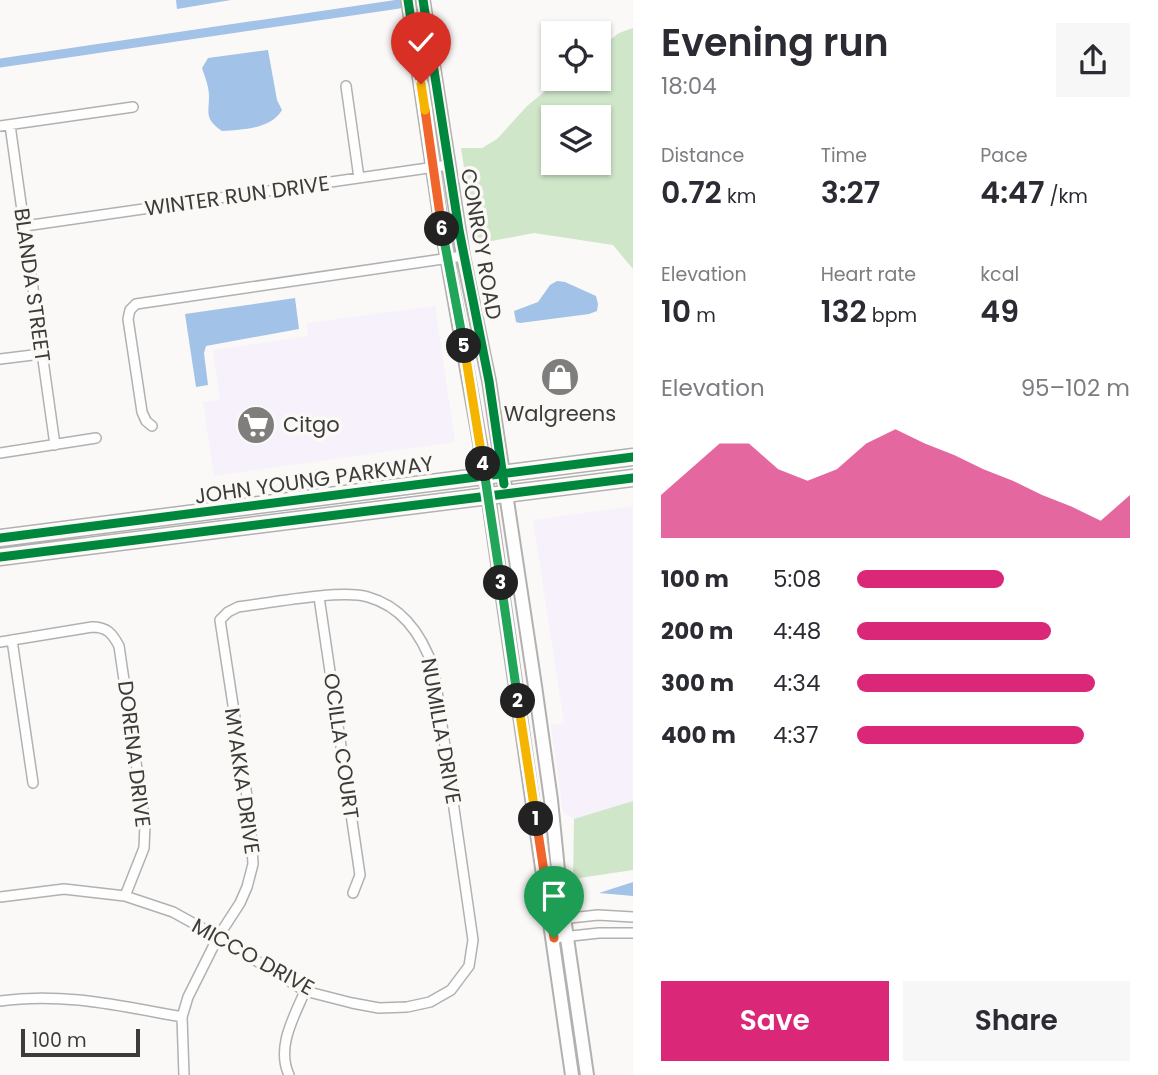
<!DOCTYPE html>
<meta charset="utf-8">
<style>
:root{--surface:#fff;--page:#f7f7f7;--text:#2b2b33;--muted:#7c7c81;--accent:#db2777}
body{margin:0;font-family:Poppins,sans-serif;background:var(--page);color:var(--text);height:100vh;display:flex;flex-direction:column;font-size:26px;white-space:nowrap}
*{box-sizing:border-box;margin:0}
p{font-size:23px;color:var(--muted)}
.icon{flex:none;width:38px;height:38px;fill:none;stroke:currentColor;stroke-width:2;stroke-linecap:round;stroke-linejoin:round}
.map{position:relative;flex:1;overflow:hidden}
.drawer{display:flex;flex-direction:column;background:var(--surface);width:525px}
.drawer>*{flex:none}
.buttons{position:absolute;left:541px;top:21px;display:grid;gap:14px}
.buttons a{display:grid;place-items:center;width:70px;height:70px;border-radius:0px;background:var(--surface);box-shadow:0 2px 5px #0004;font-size:35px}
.scale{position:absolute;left:21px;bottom:18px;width:119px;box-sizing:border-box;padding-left:7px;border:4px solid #3d3c3b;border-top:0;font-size:19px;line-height:24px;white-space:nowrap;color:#3d3c3b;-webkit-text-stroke:5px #fbf9f6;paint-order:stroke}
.pin{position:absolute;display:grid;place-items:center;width:60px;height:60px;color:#fff;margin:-72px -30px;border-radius:50% 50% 50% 0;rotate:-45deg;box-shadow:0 0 7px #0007}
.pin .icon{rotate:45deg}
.km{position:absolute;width:35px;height:35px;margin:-18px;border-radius:50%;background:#222;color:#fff;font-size:19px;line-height:35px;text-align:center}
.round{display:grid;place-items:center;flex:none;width:74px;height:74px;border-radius:0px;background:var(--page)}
.headline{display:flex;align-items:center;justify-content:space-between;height:119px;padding:0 28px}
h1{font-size:38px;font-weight:600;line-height:52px}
.figures{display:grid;grid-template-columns:repeat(3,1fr);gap:10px;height:119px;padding:7px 28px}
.figures div{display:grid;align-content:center}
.figures b{font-size:30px;font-weight:600}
.figures small{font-size:19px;font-weight:400}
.figures p{font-size:19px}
.chart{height:196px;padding:14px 28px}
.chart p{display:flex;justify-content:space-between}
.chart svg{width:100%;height:126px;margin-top:7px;fill:var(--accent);opacity:.7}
.primary-button{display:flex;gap:14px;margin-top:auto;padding:14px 28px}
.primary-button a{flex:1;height:80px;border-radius:0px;background:var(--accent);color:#fff;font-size:28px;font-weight:600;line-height:80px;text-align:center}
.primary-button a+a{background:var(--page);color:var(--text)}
ul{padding:0 28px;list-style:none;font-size:23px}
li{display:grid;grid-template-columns:112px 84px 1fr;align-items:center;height:52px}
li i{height:18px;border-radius:9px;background:var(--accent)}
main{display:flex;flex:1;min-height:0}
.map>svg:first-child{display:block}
.commercial{fill:#f6f1fa}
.green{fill:#cfe6c9;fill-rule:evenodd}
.water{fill:#a3c2e8}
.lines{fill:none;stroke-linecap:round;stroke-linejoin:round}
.canal{stroke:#a3c2e8;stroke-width:9}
.street-casing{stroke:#b2b1b0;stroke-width:12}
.secondary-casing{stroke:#b2b1b0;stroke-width:16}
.highway-casing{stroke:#b2b1b0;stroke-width:19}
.street{stroke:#fefefe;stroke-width:9}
.secondary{stroke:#fefefe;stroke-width:12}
.highway{stroke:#fefefe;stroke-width:16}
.cycleway-casing{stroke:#fbf9f6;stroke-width:13}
.cycleway{stroke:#00873e;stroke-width:9}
.split-1-casing{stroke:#fff;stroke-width:14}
.split-2-casing{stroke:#fff;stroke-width:14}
.split-3-casing{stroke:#fff;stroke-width:14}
.split-4-casing{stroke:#fff;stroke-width:14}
.split-5-casing{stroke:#fff;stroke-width:14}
.split-6-casing{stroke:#fff;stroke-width:14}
.split-7-casing{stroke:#fff;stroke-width:14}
.split-8-casing{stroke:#fff;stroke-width:14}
.split-1{stroke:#f0652b;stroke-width:9}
.split-2{stroke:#f5b400;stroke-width:9}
.split-3{stroke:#22a559;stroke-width:9}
.split-4{stroke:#22a559;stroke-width:9}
.split-5{stroke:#f5b400;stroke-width:9}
.split-6{stroke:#22a559;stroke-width:9}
.split-7{stroke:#f0652b;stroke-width:9}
.split-8{stroke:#f5b400;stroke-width:9}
.labels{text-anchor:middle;stroke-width:7;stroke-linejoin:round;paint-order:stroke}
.street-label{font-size:21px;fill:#3d3c3b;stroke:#fbf9f6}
.poi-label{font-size:21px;fill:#3d3c3b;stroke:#fbf9f6}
</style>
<main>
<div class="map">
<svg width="633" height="1075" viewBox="0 0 633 1075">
<rect width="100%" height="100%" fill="#faf9f7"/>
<!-- commercial -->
<path class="commercial" d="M435 306 455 442 214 476 203 402 220 400 213 350 308 336 307 323Z
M633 506V801L574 819 563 812 551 725 564 723 533 520Z"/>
<!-- green -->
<path class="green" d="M633 28V269L613 245 534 233 476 244 461 148H482L497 139 527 106 560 79H598L599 48 619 33ZM553 117H598V163H553Z
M633 801V870L573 879 574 819Z"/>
<!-- water -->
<path class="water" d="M176 0H231L177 9Z
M268 50 277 100 282 110C271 129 242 130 222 131 204 119 209 113 209 96 209 87 205 77 202 68L208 58Z
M557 281 565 282 596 296 598 304 597 311 589 314 520 323 516 322 514 311 538 302 550 285Z
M295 298 299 329 206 346 204 353 208 385 196 387 185 314Z
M633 882V896L599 893Z"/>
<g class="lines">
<!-- canal -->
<path class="canal" d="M0 63 399 4"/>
<defs>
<path id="street" d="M346 86 359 178
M10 125 55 445
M0 126 133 107
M25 226 449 165
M0 359 41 354
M152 426 146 421 142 412 128 319 130 310 136 304 463 256
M0 453 96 438
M319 597 360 875 353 893
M12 640 33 783
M0 642 92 627C107 627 112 633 119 646L145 824 144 848 125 896
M0 897 64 889 125 896 173 912 218 937 305 991 352 1003 379 1008 407 1007 430 1002 451 990 469 966 473 940 434 670C423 637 404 607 368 597 342 589 269 603 238 607L228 612 220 620 250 816 253 864 247 887 240 903 218 937 188 997 182 1017 184 1075
M551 920 598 915 633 917
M553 938 599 933H633
M0 1001C63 992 120 1006 182 1017
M289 1075C276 1047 294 1017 305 991"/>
<path id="secondary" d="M408 0 441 223 483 460 572 1075
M423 0 463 256 489 381 535 686 551 800 560 890 587 1075"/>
<path id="highway" d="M0 538 633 457
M0 557 633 478"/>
</defs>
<!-- street casing -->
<use href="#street" class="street-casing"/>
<!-- secondary casing -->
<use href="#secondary" class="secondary-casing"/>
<!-- highway casing -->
<use href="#highway" class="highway-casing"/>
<!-- street -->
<use href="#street" class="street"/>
<!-- secondary -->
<use href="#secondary" class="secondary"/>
<!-- highway -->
<use href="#highway" class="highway"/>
<defs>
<path id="cycleway" d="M408 0 441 223
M423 0 459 230 489 381 504 484
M0 538 633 457
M0 557 633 478"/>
</defs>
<!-- cycleway casing -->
<use href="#cycleway" class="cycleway-casing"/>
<!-- cycleway -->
<use href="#cycleway" class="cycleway"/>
</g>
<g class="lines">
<defs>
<path id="split-1" d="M536 819 554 938"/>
<path id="split-2" d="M518 701 536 819"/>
<path id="split-3" d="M501 583 518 701"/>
<path id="split-4" d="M483 464 501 583"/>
<path id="split-5" d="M464 346 483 464"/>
<path id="split-6" d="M442 229 464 346"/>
<path id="split-7" d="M425 110 442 229"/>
<path id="split-8" d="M421 84 425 110"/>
</defs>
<!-- split-1 casing -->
<use href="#split-1" class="split-1-casing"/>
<!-- split-2 casing -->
<use href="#split-2" class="split-2-casing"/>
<!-- split-3 casing -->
<use href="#split-3" class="split-3-casing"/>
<!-- split-4 casing -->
<use href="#split-4" class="split-4-casing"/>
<!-- split-5 casing -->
<use href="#split-5" class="split-5-casing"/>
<!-- split-6 casing -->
<use href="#split-6" class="split-6-casing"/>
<!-- split-7 casing -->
<use href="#split-7" class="split-7-casing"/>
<!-- split-8 casing -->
<use href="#split-8" class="split-8-casing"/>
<!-- split-1 -->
<use href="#split-1" class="split-1"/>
<!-- split-2 -->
<use href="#split-2" class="split-2"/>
<!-- split-3 -->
<use href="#split-3" class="split-3"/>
<!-- split-4 -->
<use href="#split-4" class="split-4"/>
<!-- split-5 -->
<use href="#split-5" class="split-5"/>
<!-- split-6 -->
<use href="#split-6" class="split-6"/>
<!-- split-7 -->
<use href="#split-7" class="split-7"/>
<!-- split-8 -->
<use href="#split-8" class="split-8"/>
</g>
<!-- icons -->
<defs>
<symbol id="shop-disc" viewBox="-11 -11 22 22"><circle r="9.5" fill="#7f7e7d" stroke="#fbf9f6"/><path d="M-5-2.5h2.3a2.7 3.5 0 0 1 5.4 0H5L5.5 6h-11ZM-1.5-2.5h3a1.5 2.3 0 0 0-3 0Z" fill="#fff"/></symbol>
<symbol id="supermarket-disc" viewBox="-11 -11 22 22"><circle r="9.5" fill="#7f7e7d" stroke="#fbf9f6"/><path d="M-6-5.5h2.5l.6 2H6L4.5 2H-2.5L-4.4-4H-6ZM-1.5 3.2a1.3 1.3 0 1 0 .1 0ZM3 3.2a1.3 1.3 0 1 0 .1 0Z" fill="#fff"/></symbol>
</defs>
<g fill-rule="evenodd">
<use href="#shop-disc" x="538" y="355" width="44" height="44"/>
<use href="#supermarket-disc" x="234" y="403" width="44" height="44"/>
</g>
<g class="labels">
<!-- street labels -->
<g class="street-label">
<text transform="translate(237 196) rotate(-8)" y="7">WINTER RUN DRIVE</text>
<text transform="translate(481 244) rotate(80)" y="7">CONROY ROAD</text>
<text transform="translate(32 285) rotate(82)" y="7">BLANDA STREET</text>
<text transform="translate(314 480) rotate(-8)" y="7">JOHN YOUNG PARKWAY</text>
<text transform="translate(441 731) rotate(80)" y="7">NUMILLA DRIVE</text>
<text transform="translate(341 746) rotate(82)" y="7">OCILLA COURT</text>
<text transform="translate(134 754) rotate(83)" y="7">DORENA DRIVE</text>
<text transform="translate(242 781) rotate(82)" y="7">MYAKKA DRIVE</text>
<text transform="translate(253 957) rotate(29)" y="7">MICCO DRIVE</text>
</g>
<!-- poi labels -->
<g class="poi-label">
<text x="560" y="421">Walgreens</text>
<text x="283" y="432" text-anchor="start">Citgo</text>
</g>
</g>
</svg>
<div class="buttons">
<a><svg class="icon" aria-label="locate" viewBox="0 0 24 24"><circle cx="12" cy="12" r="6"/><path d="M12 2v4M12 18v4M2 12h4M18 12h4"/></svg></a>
<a><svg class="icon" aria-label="layers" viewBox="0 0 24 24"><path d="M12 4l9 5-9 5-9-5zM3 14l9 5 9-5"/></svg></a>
</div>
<div class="scale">100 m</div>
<div class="pin" style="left:554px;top:938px;background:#1e9e55"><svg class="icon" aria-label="arrive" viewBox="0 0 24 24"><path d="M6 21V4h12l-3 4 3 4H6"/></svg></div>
<div class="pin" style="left:421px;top:84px;background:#d93025"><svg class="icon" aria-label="check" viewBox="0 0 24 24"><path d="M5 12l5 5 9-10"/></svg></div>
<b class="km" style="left:536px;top:819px">1</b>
<b class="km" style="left:518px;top:701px">2</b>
<b class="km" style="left:501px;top:583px">3</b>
<b class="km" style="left:483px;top:464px">4</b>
<b class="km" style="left:464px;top:346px">5</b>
<b class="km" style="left:442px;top:229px">6</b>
</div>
<section class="drawer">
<div class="headline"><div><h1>Evening run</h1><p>18:04</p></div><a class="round"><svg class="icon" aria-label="share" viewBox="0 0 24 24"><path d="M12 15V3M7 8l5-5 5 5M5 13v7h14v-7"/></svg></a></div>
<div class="figures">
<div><p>Distance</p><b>0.72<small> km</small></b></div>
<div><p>Time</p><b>3:27</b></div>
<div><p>Pace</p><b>4:47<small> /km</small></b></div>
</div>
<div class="figures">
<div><p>Elevation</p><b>10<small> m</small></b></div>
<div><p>Heart rate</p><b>132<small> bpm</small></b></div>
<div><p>kcal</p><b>49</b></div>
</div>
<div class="chart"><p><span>Elevation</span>95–102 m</p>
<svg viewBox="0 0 160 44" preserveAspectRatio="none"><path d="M0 44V29L10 20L20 11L30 11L40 20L50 24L60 20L70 11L80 6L90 11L100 15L110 20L120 24L130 29L140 33L150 38L160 29V44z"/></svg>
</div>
<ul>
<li><b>100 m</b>5:08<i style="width:54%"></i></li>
<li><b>200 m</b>4:48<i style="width:71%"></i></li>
<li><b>300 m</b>4:34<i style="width:87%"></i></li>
<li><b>400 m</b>4:37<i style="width:83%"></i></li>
</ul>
<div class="primary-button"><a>Save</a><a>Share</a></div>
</section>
</main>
